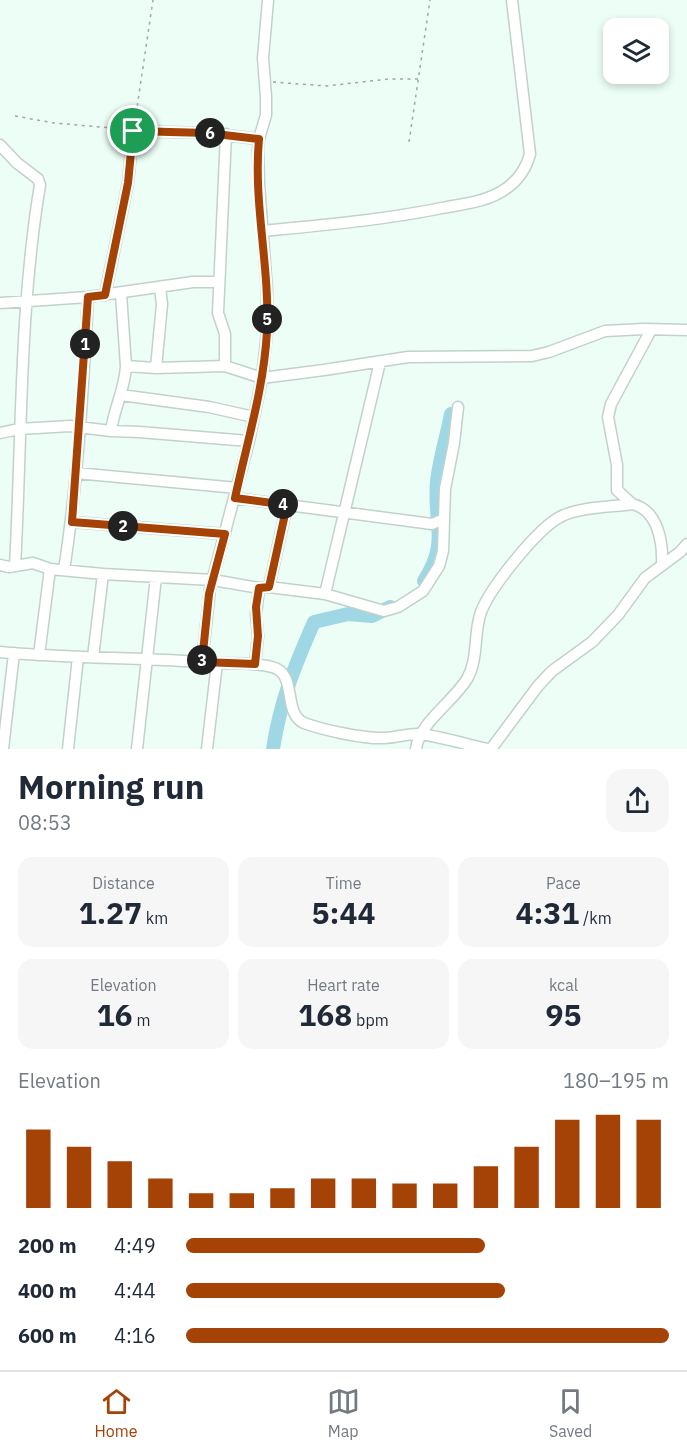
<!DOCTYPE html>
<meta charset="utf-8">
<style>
:root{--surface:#fff;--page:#f6f6f7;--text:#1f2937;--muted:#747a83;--line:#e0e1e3;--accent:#a54206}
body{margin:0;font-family:"IBM Plex Sans",sans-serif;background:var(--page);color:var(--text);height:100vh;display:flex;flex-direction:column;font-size:22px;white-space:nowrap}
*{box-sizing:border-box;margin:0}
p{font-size:20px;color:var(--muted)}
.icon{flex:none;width:33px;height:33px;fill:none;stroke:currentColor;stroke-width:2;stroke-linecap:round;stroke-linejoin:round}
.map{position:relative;height:749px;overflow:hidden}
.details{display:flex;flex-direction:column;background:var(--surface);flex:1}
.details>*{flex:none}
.buttons{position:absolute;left:603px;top:18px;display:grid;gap:12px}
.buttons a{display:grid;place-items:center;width:66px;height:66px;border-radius:12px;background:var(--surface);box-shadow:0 3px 9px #0003;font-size:30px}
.pin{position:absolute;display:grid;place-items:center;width:51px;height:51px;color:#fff;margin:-26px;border:3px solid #fff;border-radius:50%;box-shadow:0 2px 6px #0007}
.km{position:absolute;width:30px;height:30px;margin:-15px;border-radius:50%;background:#222;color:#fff;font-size:16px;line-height:30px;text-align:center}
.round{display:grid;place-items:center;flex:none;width:63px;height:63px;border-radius:18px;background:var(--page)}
.headline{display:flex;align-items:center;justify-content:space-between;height:102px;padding:0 18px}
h1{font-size:33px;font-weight:700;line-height:45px}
.stats{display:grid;grid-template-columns:repeat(3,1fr);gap:9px;height:102px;padding:6px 18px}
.stats div{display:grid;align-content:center;border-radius:15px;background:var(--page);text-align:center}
.stats b{font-size:30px;font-weight:700}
.stats small{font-size:16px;font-weight:400}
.stats p{font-size:16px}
.chart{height:168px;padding:12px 18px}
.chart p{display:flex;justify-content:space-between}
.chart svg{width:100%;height:108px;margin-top:6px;stroke:var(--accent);stroke-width:6}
ul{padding:0 18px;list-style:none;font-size:20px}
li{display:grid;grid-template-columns:96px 72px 1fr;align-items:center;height:45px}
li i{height:15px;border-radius:8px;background:var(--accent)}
.dock{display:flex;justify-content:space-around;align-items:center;height:84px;border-top:2px solid var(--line);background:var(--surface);font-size:16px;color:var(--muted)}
.dock a{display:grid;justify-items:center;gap:3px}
.dock .selected{color:var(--accent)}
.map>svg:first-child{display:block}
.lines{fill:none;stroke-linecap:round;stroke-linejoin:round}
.river{stroke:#9fd8e4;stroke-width:14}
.minor-casing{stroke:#c1d2ca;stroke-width:13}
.path{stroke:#9caaa3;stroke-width:1.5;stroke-dasharray:3 4.5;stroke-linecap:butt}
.minor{stroke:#fff;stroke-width:10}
.route-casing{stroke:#fff;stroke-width:12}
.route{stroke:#a54206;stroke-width:8}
</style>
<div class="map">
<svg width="687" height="749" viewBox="0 0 687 749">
<rect width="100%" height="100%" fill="#ecfef5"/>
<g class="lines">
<!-- river -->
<path class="river" d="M424 581C450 540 433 523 437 482 439 460 447 436 451 414
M273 749C280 702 295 665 314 622L348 614 372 616 390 607"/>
<defs>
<path id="minor" d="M0 145 17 163 38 179 40 185C19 311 22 439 15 566
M263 231C323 225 383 220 442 208 463 204 486 202 504 190 518 181 526 169 530 154L512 0
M121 294 126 366 156 368 225 366 262 378 324 370 408 357 532 356 549 352 605 331 644 329 687 330
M105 295 128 183 133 131 207 133 259 139
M0 303 88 297 193 282H218
M225 366V334L218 313 226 134
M156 368 162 304 160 287
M121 395 209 407 254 417
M111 431C114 408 125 389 126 366
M0 433 19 429 70 426 111 431 139 432 249 441
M76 473 237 488
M235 498 432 524 444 519
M632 504 617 490V465L608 417 611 404 651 330
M72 522 225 534
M0 565 9 567 33 563 50 569 103 574 213 580 259 588 269 587 325 594 384 611 398 607 423 591 439 566 443 551 445 489 454 443 458 407
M64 570C78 480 83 388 88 297
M269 587 287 505
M325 594 380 362
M0 652C71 659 142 657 213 663 233 664 253 662 272 667 298 673 282 713 304 723 323 730 364 739 384 738 396 738 408 733 420 734 442 737 465 744 487 749
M39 655 50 569
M93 657 103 574
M202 662 210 589 249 441 262 378 267 332V290L259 184 258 150 259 139 266 115V97L263 58 268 0
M255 664 258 636 256 614 259 588
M3 749 14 653
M68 749 78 657
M137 749 156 577
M207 749 217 663
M416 749C419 723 453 702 467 679 479 658 473 634 481 612 490 588 537 529 560 517 578 507 611 507 632 504 658 510 663 542 662 565
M491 749 538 686 552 671 592 642 618 615 645 578 680 552 687 544"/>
</defs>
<!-- minor casing -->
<use href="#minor" class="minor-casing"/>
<!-- path -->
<path class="path" d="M273 82 326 86 389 79H418
M15 116 54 123 124 129
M135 121 153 0
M409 142 430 0"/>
<!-- minor -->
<use href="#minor" class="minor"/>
</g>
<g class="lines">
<defs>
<path id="route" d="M133 131 207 133 259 139C253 203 270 267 267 331 264 388 247 442 235 498L287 505 269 587 259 588 256 607 258 636 255 664 202 662 209 594 225 534 72 522 88 297 105 295 128 183Z"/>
</defs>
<!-- route casing -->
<use href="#route" class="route-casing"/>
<!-- route -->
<use href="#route" class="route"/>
</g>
</svg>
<div class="buttons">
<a><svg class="icon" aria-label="layers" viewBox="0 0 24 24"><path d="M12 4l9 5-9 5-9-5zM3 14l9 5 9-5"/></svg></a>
</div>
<div class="pin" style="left:133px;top:131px;background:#1e9e55"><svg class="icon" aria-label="arrive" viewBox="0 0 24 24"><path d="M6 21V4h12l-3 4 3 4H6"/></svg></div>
<b class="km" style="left:85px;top:344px">1</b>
<b class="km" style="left:123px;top:526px">2</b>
<b class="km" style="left:202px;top:660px">3</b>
<b class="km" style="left:283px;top:504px">4</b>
<b class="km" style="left:267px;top:319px">5</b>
<b class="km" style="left:210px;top:133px">6</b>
</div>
<section class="details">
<div class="headline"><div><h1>Morning run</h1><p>08:53</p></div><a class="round"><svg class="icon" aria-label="share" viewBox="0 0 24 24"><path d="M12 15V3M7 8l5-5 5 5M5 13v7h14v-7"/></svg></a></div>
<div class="stats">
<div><p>Distance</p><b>1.27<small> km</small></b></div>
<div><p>Time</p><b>5:44</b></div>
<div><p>Pace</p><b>4:31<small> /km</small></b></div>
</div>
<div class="stats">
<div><p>Elevation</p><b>16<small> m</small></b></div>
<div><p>Heart rate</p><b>168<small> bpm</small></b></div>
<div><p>kcal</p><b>95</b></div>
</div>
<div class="chart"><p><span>Elevation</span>180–195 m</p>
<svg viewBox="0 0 160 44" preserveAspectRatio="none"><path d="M5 44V12M15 44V19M25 44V25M35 44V32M45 44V38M55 44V38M65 44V36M75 44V32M85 44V32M95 44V34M105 44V34M115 44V27M125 44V19M135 44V8M145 44V6M155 44V8"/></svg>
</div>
<ul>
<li><b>200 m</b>4:49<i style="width:62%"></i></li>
<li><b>400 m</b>4:44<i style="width:66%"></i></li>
<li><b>600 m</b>4:16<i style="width:100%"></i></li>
</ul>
</section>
<nav class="dock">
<a class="selected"><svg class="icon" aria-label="home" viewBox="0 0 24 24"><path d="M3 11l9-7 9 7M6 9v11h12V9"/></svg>Home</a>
<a><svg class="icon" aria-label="map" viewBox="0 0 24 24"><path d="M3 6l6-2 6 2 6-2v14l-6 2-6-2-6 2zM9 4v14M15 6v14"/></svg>Map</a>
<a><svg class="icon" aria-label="saved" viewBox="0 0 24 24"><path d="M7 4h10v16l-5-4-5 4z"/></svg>Saved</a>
</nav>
